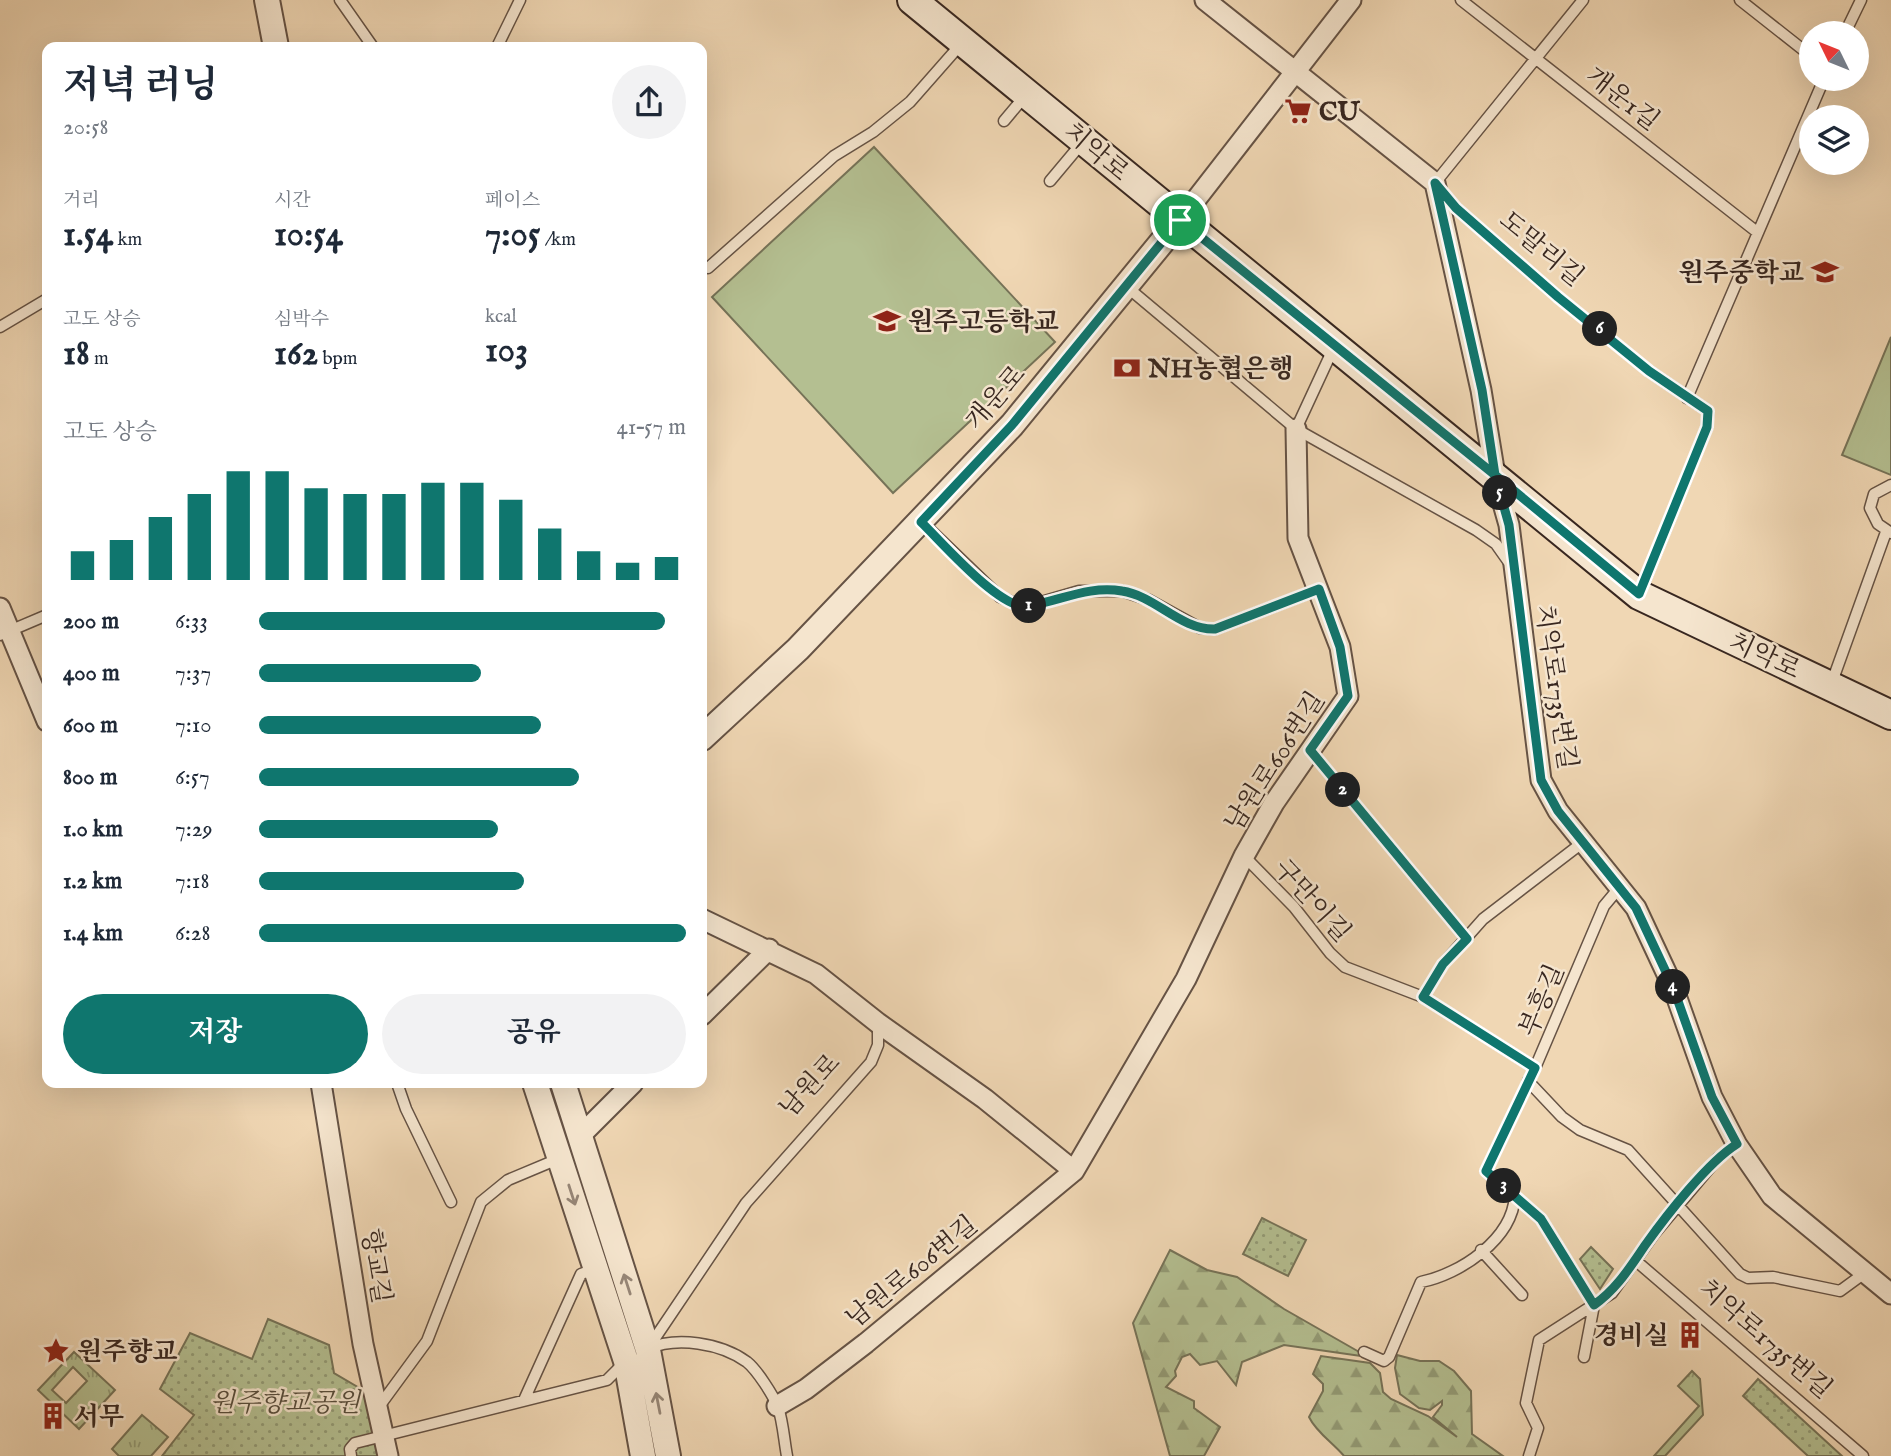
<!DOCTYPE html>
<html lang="ko">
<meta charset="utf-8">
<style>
:root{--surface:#fff;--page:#f2f2f3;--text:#1f2937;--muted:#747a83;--accent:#0f766e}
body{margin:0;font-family:"IM FELL English","Noto Serif KR",serif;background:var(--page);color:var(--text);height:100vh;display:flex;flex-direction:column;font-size:26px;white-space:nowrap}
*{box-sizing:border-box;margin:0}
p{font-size:23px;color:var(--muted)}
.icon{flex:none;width:38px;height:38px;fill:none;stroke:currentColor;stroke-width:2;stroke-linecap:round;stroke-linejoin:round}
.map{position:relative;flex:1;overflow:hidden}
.sheet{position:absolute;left:42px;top:42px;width:665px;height:1046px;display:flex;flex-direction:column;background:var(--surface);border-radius:14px;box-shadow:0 7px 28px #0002}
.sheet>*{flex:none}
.needle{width:46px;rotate:313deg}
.controls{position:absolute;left:1799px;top:21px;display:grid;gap:14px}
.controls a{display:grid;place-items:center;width:70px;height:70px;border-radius:50%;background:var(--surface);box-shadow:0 7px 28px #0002;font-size:35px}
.pin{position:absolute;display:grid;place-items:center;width:60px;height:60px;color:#fff;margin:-30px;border:4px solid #fff;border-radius:50%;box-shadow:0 2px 7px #0007}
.km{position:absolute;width:35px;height:35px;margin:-18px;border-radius:50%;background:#222;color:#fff;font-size:19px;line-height:35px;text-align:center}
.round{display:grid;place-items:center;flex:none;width:74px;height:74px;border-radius:37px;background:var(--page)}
.overview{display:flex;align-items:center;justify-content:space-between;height:119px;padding:0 21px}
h1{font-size:38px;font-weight:700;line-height:52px}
.stats{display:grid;grid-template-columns:repeat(3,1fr);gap:10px;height:119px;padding:7px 21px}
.stats div{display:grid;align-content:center}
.stats b{font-size:35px;font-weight:700}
.stats small{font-size:19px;font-weight:400}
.stats p{font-size:19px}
.chart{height:196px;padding:14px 21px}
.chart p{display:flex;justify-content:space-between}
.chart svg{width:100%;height:126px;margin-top:7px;stroke:var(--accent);stroke-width:6}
.button{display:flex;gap:14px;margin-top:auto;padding:14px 21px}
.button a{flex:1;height:80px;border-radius:42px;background:var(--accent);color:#fff;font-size:28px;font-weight:700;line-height:80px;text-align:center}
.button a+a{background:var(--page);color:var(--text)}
ul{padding:0 21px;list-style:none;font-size:23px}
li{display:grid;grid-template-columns:112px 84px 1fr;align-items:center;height:52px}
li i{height:18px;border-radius:9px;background:var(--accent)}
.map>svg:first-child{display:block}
.grass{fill:url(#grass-tufts);stroke:#767358;stroke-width:2;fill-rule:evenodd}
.forest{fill:url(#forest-firs);stroke:#767358;stroke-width:2}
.park{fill:url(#park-dots);stroke:#767358;stroke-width:2}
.pitch{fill:#b4bf91;stroke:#767358;stroke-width:2}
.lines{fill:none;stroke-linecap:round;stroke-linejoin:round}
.service-casing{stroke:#665345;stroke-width:13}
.minor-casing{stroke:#665345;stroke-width:23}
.tertiary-casing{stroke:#665345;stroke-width:28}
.secondary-casing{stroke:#382720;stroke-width:32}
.service{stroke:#f5e5ce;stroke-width:10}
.minor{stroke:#f5e5ce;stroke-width:19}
.tertiary{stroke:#f5e5ce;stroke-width:24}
.secondary{stroke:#f5e5ce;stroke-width:28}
.oneway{stroke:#968677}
.route-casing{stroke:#fff;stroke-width:14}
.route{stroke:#0f766e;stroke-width:9}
.labels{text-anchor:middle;stroke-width:5;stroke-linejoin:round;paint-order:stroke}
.street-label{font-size:26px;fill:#382720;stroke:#f5e5ce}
.poi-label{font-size:26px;font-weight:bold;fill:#382720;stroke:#f5e5ce;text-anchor:start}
.park-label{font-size:26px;font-style:italic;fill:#574d3c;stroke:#f5e5ce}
</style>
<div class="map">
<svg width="1891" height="1456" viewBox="0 0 1891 1456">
<defs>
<pattern id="grass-tufts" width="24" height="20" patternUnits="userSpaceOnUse" patternTransform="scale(1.75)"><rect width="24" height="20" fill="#b4bf91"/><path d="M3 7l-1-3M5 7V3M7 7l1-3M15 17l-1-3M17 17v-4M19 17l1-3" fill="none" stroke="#939b76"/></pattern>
<pattern id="forest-firs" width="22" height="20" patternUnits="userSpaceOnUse" patternTransform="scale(1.75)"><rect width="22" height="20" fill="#b4bf91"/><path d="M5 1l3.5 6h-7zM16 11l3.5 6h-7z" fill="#939b76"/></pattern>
<pattern id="park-dots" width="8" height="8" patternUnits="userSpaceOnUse" patternTransform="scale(1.75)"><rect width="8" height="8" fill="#b4bf91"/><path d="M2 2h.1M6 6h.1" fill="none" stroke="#939b76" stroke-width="1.8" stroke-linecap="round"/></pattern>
</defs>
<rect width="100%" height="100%" fill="#f0d7b4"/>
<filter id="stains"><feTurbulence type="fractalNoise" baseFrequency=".00286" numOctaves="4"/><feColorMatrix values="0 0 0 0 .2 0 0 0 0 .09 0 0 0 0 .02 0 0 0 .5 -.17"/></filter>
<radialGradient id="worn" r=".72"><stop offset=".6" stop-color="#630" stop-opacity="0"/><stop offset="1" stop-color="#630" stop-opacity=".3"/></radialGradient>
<!-- grass -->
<path class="grass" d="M74 1352 115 1390 79 1429 38 1390ZM73 1367 87 1381 66 1403 52 1390Z
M1692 1371 1700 1379 1703 1415 1665 1456H1654L1699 1406 1678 1386Z
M142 1415 168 1437 151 1456H119L112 1449Z"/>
<!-- forest -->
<path class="forest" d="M1170 1250 1207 1270 1237 1277 1284 1309 1368 1357 1284 1345 1242 1362 1236 1385 1217 1361 1200 1365 1190 1354 1182 1357 1175 1371 1176 1376 1166 1387 1194 1401V1408L1220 1427 1204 1456H1170L1133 1323Z
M1397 1355 1420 1361H1439L1454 1371 1471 1391 1472 1434 1503 1456H1344C1333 1443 1316 1432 1309 1417L1323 1391V1384L1313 1374 1321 1356 1370 1363 1380 1373 1383 1392 1391 1399 1428 1416 1457 1437 1433 1417 1442 1405V1401L1430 1410 1419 1408 1400 1394 1395 1368Z"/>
<!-- park -->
<path class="park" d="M1262 1218 1306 1240 1288 1276 1243 1254Z
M1591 1247 1613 1269 1600 1289 1580 1259Z
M268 1319 329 1345 334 1373 368 1393 378 1456H162L194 1415 160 1389 190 1333 252 1359Z
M1758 1379 1842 1456H1808L1743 1396Z"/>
<!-- pitch -->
<path class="pitch" d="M874 147 1055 342 893 493 712 297Z
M1891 337V475L1842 455Z"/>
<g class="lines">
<defs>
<path id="service" d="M340 0 373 47
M1461 0 1757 232
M1583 0 1435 183 1456 208 1558 297 1649 371 1708 411 1707 427 1640 592
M1740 0 1811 56
M1845 33 1861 0
M497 47 520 0
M1004 121 1025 96
M1050 181 1081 144
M708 268 834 156 873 132 910 102 961 44
M1127 287 1296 429 1476 530 1496 544 1508 561
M0 327 47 299
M1687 398 1824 79
M1296 429 1334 347
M922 522 1000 597 1024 607 1079 591H1122L1149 600 1200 628 1215 629 1319 589
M1891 533 1878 524 1870 508 1874 494 1891 485
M0 635 47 615
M1832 682 1886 532
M1310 750 1467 939
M1244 856 1294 907 1330 953 1345 967 1423 997 1535 1068
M1423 997 1443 964 1483 919 1582 843
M1528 1081 1562 1117 1580 1130 1628 1150 1740 1274 1748 1278 1773 1277 1840 1291 1866 1272
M397 1083 406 1109 451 1202
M1481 1250 1522 1295
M1635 1260 1863 1456
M1594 1305 1541 1219 1486 1171 1535 1068 1604 906 1619 888
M649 1347 746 1203 871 1062 878 1045V1024
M648 1349C676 1336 721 1343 747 1362 757 1370 773 1395 778 1407 783 1422 784 1440 787 1456
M1364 1352 1384 1361 1389 1357 1421 1282C1460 1274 1512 1240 1515 1196
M1584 1357 1594 1305
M524 1400 581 1274 595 1269
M378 1408 427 1341 481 1202 508 1180 558 1159
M351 1456 350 1449 355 1443 607 1380 623 1364
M1529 1456 1538 1428 1526 1403 1539 1340 1612 1293 1654 1234 1718 1158 1737 1145"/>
<path id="minor" d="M1205 0 1435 183 1481 390 1495 475 1509 525 1541 780 1558 811 1636 908 1673 987 1712 1097 1737 1145 1772 1196 1891 1294
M1180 220 1351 0
M0 608 47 721
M702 919 816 974 878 1023 985 1099 1074 1171
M702 1015 769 949
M321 1083 363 1344 388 1456
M580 1136 633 1083
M777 1406 806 1389 866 1343 1074 1171 1186 979 1244 856 1274 803 1348 696 1340 647 1298 538 1296 429"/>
<path id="tertiary" d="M267 0 276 47
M702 738 798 649 1012 425 1180 220
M535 1083 626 1361 643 1456
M563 1083 648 1350 668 1456"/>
<path id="secondary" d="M912 0 1639 595 1891 715"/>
</defs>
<!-- service casing -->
<use href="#service" class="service-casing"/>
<!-- minor casing -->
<use href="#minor" class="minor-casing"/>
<!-- tertiary casing -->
<use href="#tertiary" class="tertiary-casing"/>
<!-- secondary casing -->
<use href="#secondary" class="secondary-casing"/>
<!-- service -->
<use href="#service" class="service"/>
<!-- minor -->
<use href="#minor" class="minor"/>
<!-- tertiary -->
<use href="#tertiary" class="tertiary"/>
<!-- secondary -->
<use href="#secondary" class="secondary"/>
</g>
<!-- one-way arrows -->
<defs><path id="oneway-shaft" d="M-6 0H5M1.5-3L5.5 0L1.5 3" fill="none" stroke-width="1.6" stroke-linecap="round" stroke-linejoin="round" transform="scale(1.75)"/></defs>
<g class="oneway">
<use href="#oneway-shaft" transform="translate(572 1195) rotate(72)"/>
<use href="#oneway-shaft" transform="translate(627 1284) rotate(-108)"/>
<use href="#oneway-shaft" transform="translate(658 1403) rotate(-101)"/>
</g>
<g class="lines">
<defs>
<path id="route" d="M1180 220 1012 425 921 522C941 541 1001 611 1028 606 1060 601 1089 585 1122 591 1156 596 1180 630 1215 629L1319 589 1340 647 1348 696 1310 750 1467 939 1443 964 1423 997 1535 1068 1486 1171 1541 1219 1594 1305C1617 1289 1630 1267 1646 1244 1666 1216 1708 1162 1737 1144L1712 1097 1673 987 1636 908 1558 811 1541 780 1509 525 1495 475 1639 594 1707 427 1708 411 1649 371 1558 297 1456 208 1435 183 1482 390 1495 475 1180 220"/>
</defs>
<!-- route casing -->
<use href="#route" class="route-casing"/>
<!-- route -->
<use href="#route" class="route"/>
</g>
<!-- icons -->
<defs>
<symbol id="supermarket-bare" viewBox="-9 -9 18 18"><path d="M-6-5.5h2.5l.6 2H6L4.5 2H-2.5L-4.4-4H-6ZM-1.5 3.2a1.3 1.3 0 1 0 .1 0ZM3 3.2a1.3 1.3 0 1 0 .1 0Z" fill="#8f2418" stroke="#f5e5ce" stroke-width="2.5" paint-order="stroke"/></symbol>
<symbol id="school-bare" viewBox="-9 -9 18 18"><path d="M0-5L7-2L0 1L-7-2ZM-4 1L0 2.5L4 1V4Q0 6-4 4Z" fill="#8f2418" stroke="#f5e5ce" stroke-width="2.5" paint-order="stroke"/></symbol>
<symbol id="bank-bare" viewBox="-9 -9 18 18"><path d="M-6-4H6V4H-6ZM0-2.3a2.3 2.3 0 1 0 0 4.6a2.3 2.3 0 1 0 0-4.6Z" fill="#8f2418" stroke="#f5e5ce" stroke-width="2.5" paint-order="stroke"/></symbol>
<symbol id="building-bare" viewBox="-9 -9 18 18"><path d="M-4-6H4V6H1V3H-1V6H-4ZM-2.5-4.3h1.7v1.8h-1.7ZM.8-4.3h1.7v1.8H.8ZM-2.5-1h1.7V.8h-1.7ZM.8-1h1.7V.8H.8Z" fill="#8f2418" stroke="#f5e5ce" stroke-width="2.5" paint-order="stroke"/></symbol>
<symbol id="sight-bare" viewBox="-9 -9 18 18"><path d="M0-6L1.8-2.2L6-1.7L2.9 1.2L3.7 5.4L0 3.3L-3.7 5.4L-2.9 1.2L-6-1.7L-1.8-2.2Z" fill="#8f2418" stroke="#f5e5ce" stroke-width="2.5" paint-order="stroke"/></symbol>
</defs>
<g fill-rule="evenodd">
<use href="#supermarket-bare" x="1279" y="92" width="38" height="38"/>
<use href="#school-bare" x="1806" y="253" width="38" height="38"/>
<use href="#school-bare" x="868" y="302" width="38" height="38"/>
<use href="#bank-bare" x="1108" y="349" width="38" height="38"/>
<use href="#building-bare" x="1671" y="1316" width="38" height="38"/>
<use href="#sight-bare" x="37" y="1332" width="38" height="38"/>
<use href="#building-bare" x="34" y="1397" width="38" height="38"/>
</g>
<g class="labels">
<!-- street labels -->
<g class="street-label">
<text transform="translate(1623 98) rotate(38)" y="9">개운1길</text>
<text transform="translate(1097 151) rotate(40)" y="9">치악로</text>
<text transform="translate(1542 248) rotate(40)" y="9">도말리길</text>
<text transform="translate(995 397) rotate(-49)" y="9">개운로</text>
<text transform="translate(1765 655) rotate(25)" y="9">치악로</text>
<text transform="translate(1557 687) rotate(82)" y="9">치악로1735번길</text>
<text transform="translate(1274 761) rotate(-57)" y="9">남원로606번길</text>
<text transform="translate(1313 900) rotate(48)" y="9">구만이길</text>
<text transform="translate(1541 1000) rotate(-67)" y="9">부흥길</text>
<text transform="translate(809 1085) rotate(-47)" y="9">남원로</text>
<text transform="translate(377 1266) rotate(81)" y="9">향교길</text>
<text transform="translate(911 1271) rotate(-39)" y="9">남원로606번길</text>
<text transform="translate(1766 1338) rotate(41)" y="9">치악로1735번길</text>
</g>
<!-- poi labels -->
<g class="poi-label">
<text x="1319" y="120">CU</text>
<text x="1804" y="281" text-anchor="end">원주중학교</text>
<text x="908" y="330">원주고등학교</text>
<text x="1148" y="377">NH농협은행</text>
<text x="1669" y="1344" text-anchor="end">경비실</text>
<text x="77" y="1360">원주향교</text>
<text x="74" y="1425">서무</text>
</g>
<!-- park labels -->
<g class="park-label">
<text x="285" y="1411">원주향교공원</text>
</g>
</g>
<rect width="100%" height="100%" filter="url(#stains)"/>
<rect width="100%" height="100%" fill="url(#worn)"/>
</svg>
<div class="controls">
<a><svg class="needle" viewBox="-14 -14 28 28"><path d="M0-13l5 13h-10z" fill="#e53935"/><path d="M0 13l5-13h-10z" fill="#747a83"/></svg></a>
<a><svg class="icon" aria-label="layers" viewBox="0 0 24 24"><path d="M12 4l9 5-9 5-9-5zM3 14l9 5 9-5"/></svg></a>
</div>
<div class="pin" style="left:1180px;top:220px;background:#1e9e55"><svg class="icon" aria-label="arrive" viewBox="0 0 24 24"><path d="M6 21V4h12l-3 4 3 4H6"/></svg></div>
<b class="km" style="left:1029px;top:606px">1</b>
<b class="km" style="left:1343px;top:790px">2</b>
<b class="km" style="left:1504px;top:1186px">3</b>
<b class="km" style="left:1673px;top:987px">4</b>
<b class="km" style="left:1500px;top:493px">5</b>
<b class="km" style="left:1600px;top:329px">6</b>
<section class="sheet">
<div class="overview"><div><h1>저녁 러닝</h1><p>20:58</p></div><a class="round"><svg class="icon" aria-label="share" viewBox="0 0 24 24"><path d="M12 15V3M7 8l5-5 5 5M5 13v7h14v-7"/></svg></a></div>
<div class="stats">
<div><p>거리</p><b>1.54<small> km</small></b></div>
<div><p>시간</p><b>10:54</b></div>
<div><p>페이스</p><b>7:05<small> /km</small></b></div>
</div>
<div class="stats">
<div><p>고도 상승</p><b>18<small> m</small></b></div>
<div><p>심박수</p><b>162<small> bpm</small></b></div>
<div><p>kcal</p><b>103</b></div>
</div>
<div class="chart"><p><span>고도 상승</span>41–57 m</p>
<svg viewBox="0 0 160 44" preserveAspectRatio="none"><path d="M5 44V34M15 44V30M25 44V22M35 44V14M45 44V6M55 44V6M65 44V12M75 44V14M85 44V14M95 44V10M105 44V10M115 44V16M125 44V26M135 44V34M145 44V38M155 44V36"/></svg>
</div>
<ul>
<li><b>200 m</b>6:33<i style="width:95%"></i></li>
<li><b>400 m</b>7:37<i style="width:52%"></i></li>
<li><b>600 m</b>7:10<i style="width:66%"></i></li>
<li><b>800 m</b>6:57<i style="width:75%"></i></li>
<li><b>1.0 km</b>7:29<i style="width:56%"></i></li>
<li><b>1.2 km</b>7:18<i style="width:62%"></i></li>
<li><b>1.4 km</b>6:28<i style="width:100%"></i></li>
</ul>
<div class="button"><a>저장</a><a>공유</a></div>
</section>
</div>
